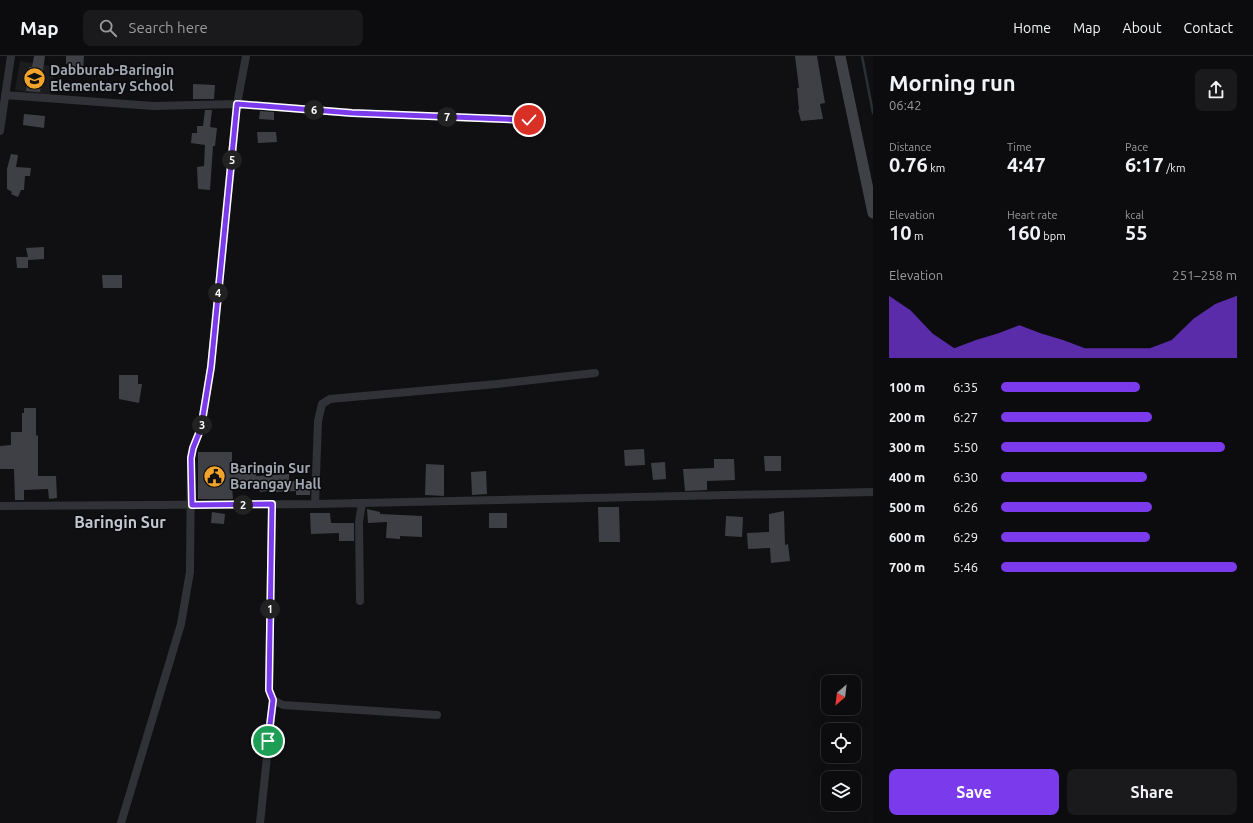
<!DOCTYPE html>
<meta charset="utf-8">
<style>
:root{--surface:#0c0c0e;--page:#1a1a1c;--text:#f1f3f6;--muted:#9a9b9e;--line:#2c2c2e;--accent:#7c3aed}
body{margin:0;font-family:Ubuntu,sans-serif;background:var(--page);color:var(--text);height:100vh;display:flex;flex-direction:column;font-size:15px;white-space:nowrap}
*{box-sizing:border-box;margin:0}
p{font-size:13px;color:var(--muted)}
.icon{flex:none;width:22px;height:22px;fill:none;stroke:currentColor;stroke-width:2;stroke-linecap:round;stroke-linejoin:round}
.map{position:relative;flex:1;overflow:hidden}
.drawer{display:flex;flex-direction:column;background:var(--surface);width:380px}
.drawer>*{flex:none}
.needle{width:26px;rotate:208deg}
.controls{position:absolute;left:821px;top:619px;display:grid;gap:8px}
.controls a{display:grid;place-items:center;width:40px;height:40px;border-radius:8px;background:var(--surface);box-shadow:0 4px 16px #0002,0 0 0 1px var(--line);font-size:20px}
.pin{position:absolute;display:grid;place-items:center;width:34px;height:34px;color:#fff;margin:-17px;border:2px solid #fff;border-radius:50%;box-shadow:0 1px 4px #0007}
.km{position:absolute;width:20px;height:20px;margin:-10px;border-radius:50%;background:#222;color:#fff;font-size:11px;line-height:20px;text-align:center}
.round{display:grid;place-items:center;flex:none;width:42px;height:42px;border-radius:8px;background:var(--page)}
.head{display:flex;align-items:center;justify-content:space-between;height:68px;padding:0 16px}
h1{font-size:22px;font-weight:700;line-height:30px}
.figures{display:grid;grid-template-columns:repeat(3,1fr);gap:6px;height:68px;padding:4px 16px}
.figures div{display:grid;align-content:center}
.figures b{font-size:20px;font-weight:700}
.figures small{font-size:11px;font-weight:400}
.figures p{font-size:11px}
.chart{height:112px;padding:8px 16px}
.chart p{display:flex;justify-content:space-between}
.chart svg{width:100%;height:72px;margin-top:4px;fill:var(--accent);opacity:.7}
.button{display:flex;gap:8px;margin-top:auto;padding:8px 16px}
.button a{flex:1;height:46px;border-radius:8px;background:var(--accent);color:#fff;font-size:16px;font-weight:700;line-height:46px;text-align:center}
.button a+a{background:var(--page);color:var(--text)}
ul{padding:0 16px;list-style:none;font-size:13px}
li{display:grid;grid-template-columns:64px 48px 1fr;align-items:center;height:30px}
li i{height:10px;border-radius:5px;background:var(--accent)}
header{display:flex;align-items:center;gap:24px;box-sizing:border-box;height:56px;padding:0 20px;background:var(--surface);border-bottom:1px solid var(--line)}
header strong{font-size:19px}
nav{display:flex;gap:22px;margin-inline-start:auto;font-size:14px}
.search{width:280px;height:36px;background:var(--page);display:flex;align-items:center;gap:10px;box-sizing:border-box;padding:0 14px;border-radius:8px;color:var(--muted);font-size:15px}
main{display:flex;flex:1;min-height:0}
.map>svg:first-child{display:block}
.built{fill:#1c1c1f}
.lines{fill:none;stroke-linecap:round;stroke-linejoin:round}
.stream{stroke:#293137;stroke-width:2.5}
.building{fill:#3f4045}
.street{stroke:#313237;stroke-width:8}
.secondary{stroke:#3f4147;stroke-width:11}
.route-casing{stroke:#fff;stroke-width:8}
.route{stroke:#7c3aed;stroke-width:5}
.labels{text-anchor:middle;stroke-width:3;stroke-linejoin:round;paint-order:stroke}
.poi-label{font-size:14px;font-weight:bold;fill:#a1a7b2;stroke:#0b0b0d;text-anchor:start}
.quarter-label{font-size:16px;font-weight:bold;fill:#c2c6cf;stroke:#0b0b0d}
</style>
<header>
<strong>Map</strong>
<div class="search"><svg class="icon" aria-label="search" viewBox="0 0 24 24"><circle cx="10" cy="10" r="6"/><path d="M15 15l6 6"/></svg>Search here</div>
<nav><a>Home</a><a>Map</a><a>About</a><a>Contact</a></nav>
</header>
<main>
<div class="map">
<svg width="873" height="767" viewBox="0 0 873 767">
<rect width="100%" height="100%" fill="#101012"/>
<!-- built -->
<path class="built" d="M20 5 55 11 50 40 15 34Z"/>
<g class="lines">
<!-- stream -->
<path class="stream" d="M862 0 873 57"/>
</g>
<!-- building -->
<path class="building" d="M34 0H45L40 36 26 35 29 11H32Z
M66 0H84L83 14H70V8H66Z
M795 0H817L825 47 820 48 823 63 801 65 798 54H799L797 32H799Z
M193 28 215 29 214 43H193Z
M205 54H212L210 71 217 72 215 90H213L210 134 198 133 197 111 204 110 205 89 191 87 192 77H197V70H203Z
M260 55 274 56V64L259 63Z
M24 58 45 60 44 72 23 69Z
M257 76H276L277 86 258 87Z
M11 98 18 99 16 111 31 112 30 120H25L24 134H21L18 141 11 138 12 136 7 133V113Z
M44 191V203L28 204V212H17L16 201H28L26 192Z
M102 219H122V232H103Z
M119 319H138V328H142L139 347 119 343Z
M24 352H36V379L38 380V420H56L57 442 49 443 48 433 24 434V444H15L14 413H0V390L11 389V376H22V357H24Z
M644 393 645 409 625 410 624 394Z
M198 396H232V415L257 416 256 420 289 418V425H310V439H296V435L275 436V434L260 436 259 432 232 431 233 443H198Z
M764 400H781V415H765Z
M714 403H734L735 424 707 425V434L685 435 683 413 714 412Z
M665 406 666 423 653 424 651 407Z
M426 408 444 409V440L425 439Z
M486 415 487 438 472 439 471 416Z
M598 451H619L620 486H599Z
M367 453 380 456V458L422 460V481L400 480V483L386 482 387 466 368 467Z
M784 455 785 489 788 488 790 505 771 507 770 492 748 493 747 477 769 476V458Z
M212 456 225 458 224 468 211 467Z
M310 457H330L331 467H354V485H339V477L311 478Z
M489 457H507V472H489Z
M726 460 743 461 742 481 725 480Z"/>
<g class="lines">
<!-- street -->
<path class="street" d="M5 39 153 50 237 48 352 57 529 64
M0 75 11 0
M272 448 269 634 273 644 283 649 437 659
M315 448 318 365 322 348 330 343 497 328 595 317
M0 450 315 448 873 436
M360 545 359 466 362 447
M121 767 181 568 190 516 191 402 193 392 201 372 211 311 237 48 246 0
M260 767 273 644"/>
<!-- secondary -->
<path class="secondary" d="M840 0 873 157"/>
</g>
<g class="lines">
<defs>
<path id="route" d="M268 685 273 644 269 634 272 448 192 449 191 402 193 392 201 372 211 311 237 48 352 57 529 64"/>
</defs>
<!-- route casing -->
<use href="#route" class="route-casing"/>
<!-- route -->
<use href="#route" class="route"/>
</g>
<!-- icons -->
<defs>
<symbol id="school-disc" viewBox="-11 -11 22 22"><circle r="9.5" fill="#f1a429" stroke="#0b0b0d"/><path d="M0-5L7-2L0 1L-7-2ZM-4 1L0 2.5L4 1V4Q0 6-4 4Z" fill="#111"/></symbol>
<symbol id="civic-disc" viewBox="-11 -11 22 22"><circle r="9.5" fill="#f1a429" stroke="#0b0b0d"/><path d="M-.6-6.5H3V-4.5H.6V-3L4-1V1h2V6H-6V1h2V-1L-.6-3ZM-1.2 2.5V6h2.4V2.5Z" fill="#111"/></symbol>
</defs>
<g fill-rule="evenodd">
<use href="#school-disc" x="22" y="10" width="25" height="25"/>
<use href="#civic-disc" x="202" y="408" width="25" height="25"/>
</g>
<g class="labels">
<!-- poi labels -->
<g class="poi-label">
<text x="50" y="19">Dabburab-Baringin<tspan x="50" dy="16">Elementary School</tspan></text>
<text x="230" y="417">Baringin Sur<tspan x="230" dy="16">Barangay Hall</tspan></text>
</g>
<!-- quarter labels -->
<g class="quarter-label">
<text x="120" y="472">Baringin Sur</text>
</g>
</g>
</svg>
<div class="controls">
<a><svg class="needle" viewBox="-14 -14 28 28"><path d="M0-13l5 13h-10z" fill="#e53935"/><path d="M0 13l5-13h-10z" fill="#9a9b9e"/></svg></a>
<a><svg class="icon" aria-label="locate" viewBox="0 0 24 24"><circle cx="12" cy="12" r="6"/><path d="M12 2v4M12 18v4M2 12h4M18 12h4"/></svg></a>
<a><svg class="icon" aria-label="layers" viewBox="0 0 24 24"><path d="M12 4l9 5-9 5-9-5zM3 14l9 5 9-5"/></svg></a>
</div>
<div class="pin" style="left:268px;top:685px;background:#1e9e55"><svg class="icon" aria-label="arrive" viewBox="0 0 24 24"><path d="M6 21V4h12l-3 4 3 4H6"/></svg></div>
<div class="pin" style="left:529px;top:64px;background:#d93025"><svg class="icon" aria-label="check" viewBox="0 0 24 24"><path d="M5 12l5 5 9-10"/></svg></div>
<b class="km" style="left:270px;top:553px">1</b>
<b class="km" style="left:243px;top:449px">2</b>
<b class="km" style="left:202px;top:369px">3</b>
<b class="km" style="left:218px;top:237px">4</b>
<b class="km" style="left:232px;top:104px">5</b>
<b class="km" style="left:314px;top:54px">6</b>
<b class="km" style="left:447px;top:61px">7</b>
</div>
<section class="drawer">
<div class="head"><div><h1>Morning run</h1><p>06:42</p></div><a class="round"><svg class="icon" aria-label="share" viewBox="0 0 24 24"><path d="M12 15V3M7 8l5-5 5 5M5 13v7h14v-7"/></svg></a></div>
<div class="figures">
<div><p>Distance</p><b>0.76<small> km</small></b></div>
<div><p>Time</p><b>4:47</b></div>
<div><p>Pace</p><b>6:17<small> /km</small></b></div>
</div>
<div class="figures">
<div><p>Elevation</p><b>10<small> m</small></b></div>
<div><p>Heart rate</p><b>160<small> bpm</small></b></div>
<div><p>kcal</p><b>55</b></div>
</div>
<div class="chart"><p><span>Elevation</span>251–258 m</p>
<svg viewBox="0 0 160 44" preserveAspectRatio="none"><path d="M0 44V6L10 15L20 29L30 38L40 33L50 29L60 24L70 29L80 33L90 38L100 38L110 38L120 38L130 33L140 20L150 11L160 6V44z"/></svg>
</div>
<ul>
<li><b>100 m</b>6:35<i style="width:59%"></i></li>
<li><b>200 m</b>6:27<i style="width:64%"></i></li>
<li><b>300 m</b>5:50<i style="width:95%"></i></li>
<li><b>400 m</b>6:30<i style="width:62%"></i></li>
<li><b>500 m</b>6:26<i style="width:64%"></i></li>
<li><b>600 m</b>6:29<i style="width:63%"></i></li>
<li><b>700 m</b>5:46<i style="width:100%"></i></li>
</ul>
<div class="button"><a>Save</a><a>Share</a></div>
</section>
</main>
